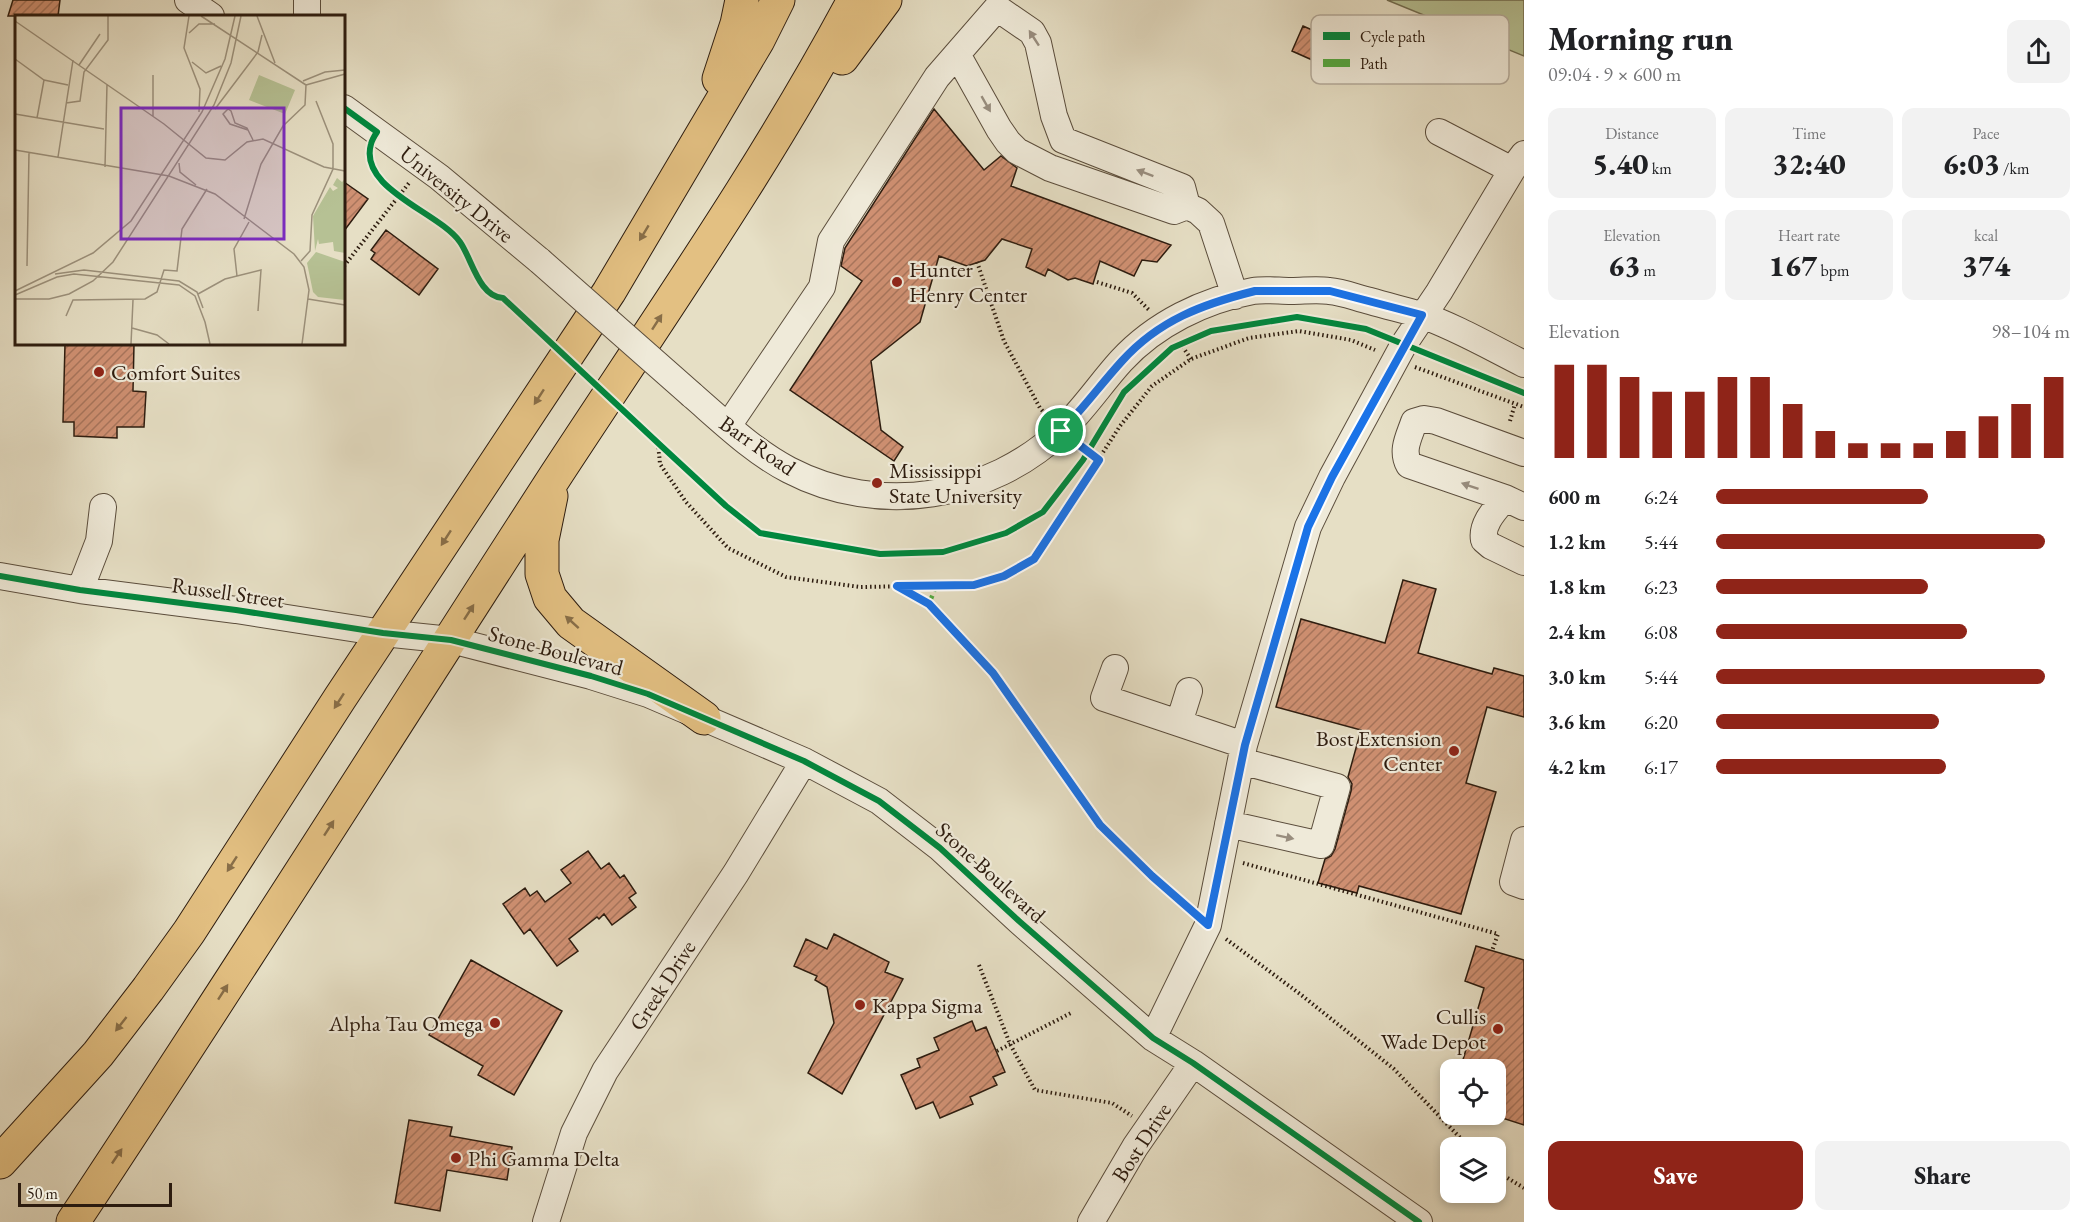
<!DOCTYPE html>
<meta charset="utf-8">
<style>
:root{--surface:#fff;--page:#f2f2f2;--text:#202124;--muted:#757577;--accent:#8f2418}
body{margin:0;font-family:"EB Garamond",serif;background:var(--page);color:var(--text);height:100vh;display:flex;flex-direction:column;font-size:22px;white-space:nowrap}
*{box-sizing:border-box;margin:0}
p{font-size:20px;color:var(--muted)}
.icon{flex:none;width:33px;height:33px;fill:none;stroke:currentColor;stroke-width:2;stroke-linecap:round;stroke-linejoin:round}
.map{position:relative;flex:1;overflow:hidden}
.panel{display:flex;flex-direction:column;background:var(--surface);width:570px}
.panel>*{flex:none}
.fabs{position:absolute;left:1440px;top:1059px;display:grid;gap:12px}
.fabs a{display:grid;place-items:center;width:66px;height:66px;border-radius:12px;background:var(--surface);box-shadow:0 3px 9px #0003;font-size:30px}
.scale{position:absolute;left:18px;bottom:15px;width:154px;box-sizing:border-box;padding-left:6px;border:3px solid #2d1c0f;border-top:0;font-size:16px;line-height:21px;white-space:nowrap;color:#2d1c0f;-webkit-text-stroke:4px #efead9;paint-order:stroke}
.pin{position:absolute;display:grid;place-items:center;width:51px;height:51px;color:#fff;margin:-26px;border:3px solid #fff;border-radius:50%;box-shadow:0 2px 6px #0007}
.round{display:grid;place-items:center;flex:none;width:63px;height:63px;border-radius:12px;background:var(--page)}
.summary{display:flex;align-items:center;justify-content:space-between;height:102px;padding:0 24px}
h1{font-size:33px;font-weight:800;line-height:45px}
.metrics{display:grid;grid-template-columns:repeat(3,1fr);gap:9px;height:102px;padding:6px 24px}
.metrics div{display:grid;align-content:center;border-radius:12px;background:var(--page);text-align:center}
.metrics b{font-size:30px;font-weight:800}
.metrics small{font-size:16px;font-weight:400}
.metrics p{font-size:16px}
.chart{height:168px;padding:12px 24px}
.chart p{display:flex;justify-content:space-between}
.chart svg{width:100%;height:108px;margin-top:6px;stroke:var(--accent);stroke-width:6}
.cta{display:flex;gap:12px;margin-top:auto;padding:12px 24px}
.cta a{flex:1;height:69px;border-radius:12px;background:var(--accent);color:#fff;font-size:24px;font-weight:800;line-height:69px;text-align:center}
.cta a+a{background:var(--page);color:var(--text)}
ul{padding:0 24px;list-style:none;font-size:20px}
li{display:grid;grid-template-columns:96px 72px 1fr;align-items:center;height:45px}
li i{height:15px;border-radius:8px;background:var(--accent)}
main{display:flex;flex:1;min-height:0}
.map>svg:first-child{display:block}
.green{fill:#b6c194;stroke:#726e52;stroke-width:1.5}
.building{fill:url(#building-hatch);stroke:#2d1c0f;stroke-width:1.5}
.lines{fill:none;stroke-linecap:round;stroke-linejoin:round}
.minor-casing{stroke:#5b4d3c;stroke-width:28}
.major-casing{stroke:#2d1c0f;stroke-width:35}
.path{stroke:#2d1c0f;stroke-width:4;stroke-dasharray:1.5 3;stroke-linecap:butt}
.minor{stroke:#efead9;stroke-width:26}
.major{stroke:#e3c082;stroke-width:33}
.minor-bridge-casing{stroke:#5b4d3c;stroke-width:28;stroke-linecap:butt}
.minor-bridge{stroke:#efead9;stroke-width:26}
.quiet{stroke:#54a941;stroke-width:4.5;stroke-dasharray:9 4.5;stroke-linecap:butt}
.cycleway-casing{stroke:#efead9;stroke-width:10}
.cycleway{stroke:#00873e;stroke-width:6}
.oneway{fill:#988d7e}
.oneway2{fill:#886e48}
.route-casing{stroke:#fff;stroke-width:12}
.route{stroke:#1a73e8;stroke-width:8}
.poi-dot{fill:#8f2418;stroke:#efead9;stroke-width:2}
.labels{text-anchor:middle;stroke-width:4.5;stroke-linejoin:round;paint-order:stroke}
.street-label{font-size:22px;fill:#2d1c0f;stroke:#efead9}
.poi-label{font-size:22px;fill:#2d1c0f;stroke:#efead9;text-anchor:start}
.inset-road{fill:none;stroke:#9c917c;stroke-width:1.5}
.view{fill:#7b2cbf;fill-opacity:0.15;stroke:#7b2cbf;stroke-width:3}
.inset-edge{fill:none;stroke:#2d1c0f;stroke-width:3}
.key{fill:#efead9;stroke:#b5ac9c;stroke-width:1.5}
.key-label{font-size:16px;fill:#2d1c0f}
</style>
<main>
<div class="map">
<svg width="1524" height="1222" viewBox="0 0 1524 1222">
<defs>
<pattern id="building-hatch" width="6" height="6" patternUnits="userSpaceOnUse" patternTransform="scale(1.5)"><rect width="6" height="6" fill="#cf9072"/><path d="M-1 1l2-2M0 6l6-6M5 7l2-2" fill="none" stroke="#a8755c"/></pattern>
</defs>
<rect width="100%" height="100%" fill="#e6dfc5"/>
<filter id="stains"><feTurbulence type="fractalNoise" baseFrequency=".00333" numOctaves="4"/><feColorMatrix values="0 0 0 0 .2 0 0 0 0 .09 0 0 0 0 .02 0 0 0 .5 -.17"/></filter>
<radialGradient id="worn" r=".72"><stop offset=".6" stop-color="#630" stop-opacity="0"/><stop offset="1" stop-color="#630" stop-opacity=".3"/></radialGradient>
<!-- green -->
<path class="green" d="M1387 0H1524V56Z"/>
<!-- building -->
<path class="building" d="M13 0H60L58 16H8Z
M1303 26 1367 54 1355 79 1292 51Z
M934 109 984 170 1001 156 1017 168 1011 186 1171 245 1157 262 1142 260 1134 276 1100 261 1093 284 1075 278 1068 280 1048 269 1045 276 1026 267 1032 249 1002 239 985 260 967 266 939 256 920 322 871 361 881 430 903 447 894 461 790 390 862 281 841 266 845 248Z
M344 182 368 199 344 231Z
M386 230 438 269 419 295 371 259 375 253 371 250Z
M65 344H134L133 391 146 392 144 427H117V438L74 436V422H63Z
M1403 580 1436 589 1418 653 1492 674 1494 668 1524 676V717L1487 707 1466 783 1496 792 1461 914 1359 886 1357 893 1318 883 1325 859 1331 856 1335 849 1351 791 1352 784 1348 777 1361 730 1276 707 1301 619 1385 643Z
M588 851 601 869 609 863 620 878 624 875 636 893 629 898 636 907 612 925 604 914 599 919 597 917 569 939 578 951 557 966 530 929 524 934 503 904 525 888 530 896 537 891 545 902 571 883 561 870Z
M834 934 889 962 885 972 903 979 842 1094 808 1073 834 1023 827 987 815 980 817 976 794 966 806 939 827 949Z
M1476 946 1524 960V1125L1496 1116V1070H1460L1484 988 1465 981Z
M471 960 562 1011 514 1095 478 1075 483 1066 429 1035Z
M972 1021 976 1031 986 1027 1005 1072 993 1077 997 1085 970 1097 973 1104 940 1118 933 1102 916 1109 901 1075 920 1067 917 1059 939 1050 934 1038Z
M409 1120 452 1127 450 1136 512 1147 507 1180 447 1170 440 1211 395 1203Z"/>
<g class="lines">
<defs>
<path id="minor" d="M188 0 211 16
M307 0V16
M957 54 999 129 1008 142 1017 151 1050 168 1174 211 1187 206 1198 211 1211 223 1235 296
M344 108 439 177 540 261
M1439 132 1512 170
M692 395C722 421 754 452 789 470 879 517 990 499 1062 430 1084 409 1101 383 1121 361 1155 324 1204 300 1253 291 1265 289 1279 291 1291 291 1304 291 1317 289 1329 291 1343 292 1357 298 1370 301 1387 306 1404 310 1421 315 1456 327 1490 347 1524 364
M728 426 822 287 831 241 937 77 997 8 1032 32 1038 43 1054 116 1063 140 1182 187 1187 206
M1524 453 1436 421 1424 419 1414 422C1409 437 1401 450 1409 465L1505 498 1524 507
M1505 498C1495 510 1481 524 1484 540L1491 546 1524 562
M0 576 80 590 236 610 383 633 451 640 591 676 648 694 804 761 879 801 940 848 1019 921 1153 1038 1193 1063 1419 1222
M80 590 99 541 103 507
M1115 668 1104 698 1244 745
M1179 723 1189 691
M1228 824 1321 845 1337 787 1241 761
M1524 840 1513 882 1524 886
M1153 1038 1208 925 1244 745 1308 527 1332 477 1404 344 1439 292 1512 170 1524 154
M546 1222 574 1133 605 1071 736 873 804 761
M1091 1222 1135 1147 1193 1063"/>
<path id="major" d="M842 58 885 0
M719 79 737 24 742 0
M551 496 542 540V574L550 598 571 623 704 718
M0 1162 98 1054 148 989 189 932 340 698 609 292 758 40 778 0
M73 1222C237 975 395 724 556 475 658 319 766 165 854 0"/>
</defs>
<!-- minor casing -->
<use href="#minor" class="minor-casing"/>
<!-- major casing -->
<use href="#major" class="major-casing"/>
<!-- path -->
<path class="path" d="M977 262 1004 341 1040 408 1046 415
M344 266 409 183
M1097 282 1132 293 1150 311
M1180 343 1191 359
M1415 367 1524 407
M1510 421 1515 404
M658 443 660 464 686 502 728 548 786 577 860 587 974 585 1004 576 1034 559 1120 426 1152 386 1191 359 1249 338 1299 331 1351 340 1375 350
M1078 444 1099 460
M898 587 929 604 993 673 1099 825 1152 876 1188 907
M1243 863 1498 934 1492 951
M1226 939 1300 994 1394 1069 1470 1148
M979 965 1010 1044 1035 1090 1112 1103 1132 1116
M997 1051 1071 1013
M1496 1171 1524 1188"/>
<!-- minor -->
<use href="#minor" class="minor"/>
<!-- major -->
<use href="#major" class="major"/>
<defs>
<path id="minor-bridge" d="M540 261 692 395"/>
</defs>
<!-- minor-bridge casing -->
<use href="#minor-bridge" class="minor-bridge-casing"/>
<!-- minor-bridge -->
<use href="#minor-bridge" class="minor-bridge"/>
<!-- quiet -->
<path class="quiet" d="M929 604 936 586"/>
<defs>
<path id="cycleway" d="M344 108 377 132C375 135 372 140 371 144 358 189 439 212 460 242 472 259 479 297 503 298L658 443 726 506 760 533 880 554 943 552 1006 533 1043 512 1083 460 1124 392 1172 348 1211 331 1297 317 1366 329 1524 393
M0 576 80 590 236 610 383 633 451 640 591 676 648 694 804 761 879 801 940 848 1019 921 1153 1038 1193 1063 1419 1222"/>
</defs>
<!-- cycleway casing -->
<use href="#cycleway" class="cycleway-casing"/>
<!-- cycleway -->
<use href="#cycleway" class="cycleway"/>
</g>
<!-- one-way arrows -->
<defs><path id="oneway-solid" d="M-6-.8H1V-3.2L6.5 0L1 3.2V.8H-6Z" transform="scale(1.5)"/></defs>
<g class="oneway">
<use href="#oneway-solid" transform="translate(1034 38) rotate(-123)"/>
<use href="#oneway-solid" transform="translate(986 104) rotate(60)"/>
<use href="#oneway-solid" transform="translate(1145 173) rotate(-159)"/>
<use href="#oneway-solid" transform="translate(1470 486) rotate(-161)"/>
<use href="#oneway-solid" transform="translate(1285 837) rotate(12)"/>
</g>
<g class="oneway2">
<use href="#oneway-solid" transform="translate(644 233) rotate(121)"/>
<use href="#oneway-solid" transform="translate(657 322) rotate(-57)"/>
<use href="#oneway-solid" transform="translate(539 397) rotate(123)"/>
<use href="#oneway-solid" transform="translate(446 538) rotate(123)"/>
<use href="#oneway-solid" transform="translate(469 612) rotate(-57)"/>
<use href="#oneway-solid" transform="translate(572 622) rotate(-138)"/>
<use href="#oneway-solid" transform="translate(339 701) rotate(123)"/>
<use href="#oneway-solid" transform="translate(329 828) rotate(-57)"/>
<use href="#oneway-solid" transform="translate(232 864) rotate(123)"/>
<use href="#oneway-solid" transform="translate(223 992) rotate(-57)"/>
<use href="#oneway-solid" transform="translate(121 1024) rotate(128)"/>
<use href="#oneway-solid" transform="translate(117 1156) rotate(-56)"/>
</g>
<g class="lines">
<defs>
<path id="route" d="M1255 291H1330L1422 315 1332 477 1308 527 1245 745 1208 925 1152 876 1100 825 993 673 929 604 897 586 974 585 1004 576 1034 559 1099 460 1061 431C1083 409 1101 384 1122 361 1159 320 1203 304 1255 291Z"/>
</defs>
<!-- route casing -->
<use href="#route" class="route-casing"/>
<!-- route -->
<use href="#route" class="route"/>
</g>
<!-- markers -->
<g class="poi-dot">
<circle cx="897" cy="282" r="6"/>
<circle cx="99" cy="372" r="6"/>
<circle cx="877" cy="483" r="6"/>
<circle cx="1454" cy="751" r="6"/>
<circle cx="860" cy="1005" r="6"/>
<circle cx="495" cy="1023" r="6"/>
<circle cx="1498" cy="1029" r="6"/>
<circle cx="456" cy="1158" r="6"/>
</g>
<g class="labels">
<!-- street labels -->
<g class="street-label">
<text transform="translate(457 194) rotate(39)" y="8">University Drive</text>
<text transform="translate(758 445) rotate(35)" y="8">Barr Road</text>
<text transform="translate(228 592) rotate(8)" y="8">Russell Street</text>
<text transform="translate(556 650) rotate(15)" y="8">Stone Boulevard</text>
<text transform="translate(991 872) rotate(42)" y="8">Stone Boulevard</text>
<text transform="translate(662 985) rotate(-57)" y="8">Greek Drive</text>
<text transform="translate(1141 1142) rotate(-57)" y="8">Bost Drive</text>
</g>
<!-- poi labels -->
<g class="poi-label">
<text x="909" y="277">Hunter<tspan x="909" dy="25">Henry Center</tspan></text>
<text x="111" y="380">Comfort Suites</text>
<text x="889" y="478">Mississippi<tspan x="889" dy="25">State University</tspan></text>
<text x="1442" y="746" text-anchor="end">Bost Extension<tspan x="1442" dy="25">Center</tspan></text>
<text x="872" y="1013">Kappa Sigma</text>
<text x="1486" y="1024" text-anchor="end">Cullis<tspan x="1486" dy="25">Wade Depot</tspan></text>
<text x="483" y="1031" text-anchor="end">Alpha Tau Omega</text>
<text x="468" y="1166">Phi Gamma Delta</text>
</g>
</g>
<!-- overview -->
<g transform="translate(15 15)">
<rect width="330" height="330" fill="#e6dfc5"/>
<path d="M244 60 280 75 270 99 234 85ZM322 163 327 167 330 164V238L319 236 318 227 304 229 303 224 300 236 298 201 315 172 318 176 323 173 318 170Z" fill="#b6c194"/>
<path d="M301 237 330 247V285L303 282 298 277 292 248Z" fill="#b6c194"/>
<path class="inset-road" d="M174 1 169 33 185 74 184 97M186 1 291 70M242 1 260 48M0 6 149 109 191 143 210 145 232 127 248 124 309 152 330 156M174 18 184 9H200M0 44 29 65 53 70M177 47 191 58 206 51M64 50 85 19M288 66 310 57 330 55M291 70 330 59M51 88 65 86 69 57 93 25V1M200 94 243 37 247 20M0 99 89 114M138 101V60M22 103 29 65M233 115 215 109 208 99 213 94 216 96 220 108 232 113 238 125M0 135 154 161 200 179 279 239 289 252 294 275 287 329M43 142 58 45M164 148 165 157 181 170M90 152 92 69M229 204 246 149 268 111 290 90 291 70M286 246 295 236 297 200 318 154V129L301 86M12 251 14 137M40 259 69 255 164 266 182 277 188 293M222 261 219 234 234 207M0 276 78 238 116 206 187 97 210 44 220 1M183 279 210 264 246 255 243 296M0 280 42 262 59 259 164 270 180 281 190 307M0 284H34L54 279 78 266 98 247 199 90 216 48 226 1M293 284 330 290M51 301 58 285 130 284 142 277 149 255 162 256 167 214 192 174M190 307 195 329M117 313 142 320 154 329M116 329 118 285"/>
<path class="view" d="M106 93H269V224H106Z"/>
<rect width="330" height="330" class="inset-edge"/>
</g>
<!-- legend -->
<rect x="1311" y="15" width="198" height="69" rx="9" class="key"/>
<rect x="1323" y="32" width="27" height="8" fill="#00873e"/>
<rect x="1323" y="59" width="27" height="8" fill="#54a941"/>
<g class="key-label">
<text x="1360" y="42">Cycle path</text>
<text x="1360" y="69">Path</text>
</g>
<rect width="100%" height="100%" filter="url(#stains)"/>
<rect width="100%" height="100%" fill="url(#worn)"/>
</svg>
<div class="fabs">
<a><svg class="icon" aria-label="locate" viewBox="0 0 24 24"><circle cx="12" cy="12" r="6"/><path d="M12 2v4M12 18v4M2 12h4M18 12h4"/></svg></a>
<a><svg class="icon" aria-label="layers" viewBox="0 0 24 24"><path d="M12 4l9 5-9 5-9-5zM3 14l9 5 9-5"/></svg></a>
</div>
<div class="scale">50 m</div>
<div class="pin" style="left:1061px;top:431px;background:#1e9e55"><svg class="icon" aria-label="arrive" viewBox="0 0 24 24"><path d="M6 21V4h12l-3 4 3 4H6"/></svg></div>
</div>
<section class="panel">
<div class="summary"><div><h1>Morning run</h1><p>09:04 · 9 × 600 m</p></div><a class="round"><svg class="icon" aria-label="share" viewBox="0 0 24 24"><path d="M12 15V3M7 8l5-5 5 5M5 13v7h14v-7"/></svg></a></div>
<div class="metrics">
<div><p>Distance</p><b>5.40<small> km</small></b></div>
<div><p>Time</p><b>32:40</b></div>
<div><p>Pace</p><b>6:03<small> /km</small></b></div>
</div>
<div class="metrics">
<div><p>Elevation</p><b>63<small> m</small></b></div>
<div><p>Heart rate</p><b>167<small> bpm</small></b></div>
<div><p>kcal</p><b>374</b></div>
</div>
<div class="chart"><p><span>Elevation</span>98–104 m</p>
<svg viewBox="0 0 160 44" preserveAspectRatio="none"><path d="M5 44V6M15 44V6M25 44V11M35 44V17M45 44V17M55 44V11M65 44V11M75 44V22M85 44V33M95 44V38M105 44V38M115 44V38M125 44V33M135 44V27M145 44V22M155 44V11"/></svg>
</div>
<ul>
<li><b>600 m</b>6:24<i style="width:60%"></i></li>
<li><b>1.2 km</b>5:44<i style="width:93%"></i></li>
<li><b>1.8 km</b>6:23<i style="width:60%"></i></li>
<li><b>2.4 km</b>6:08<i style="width:71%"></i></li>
<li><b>3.0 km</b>5:44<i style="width:93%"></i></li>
<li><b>3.6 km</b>6:20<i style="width:63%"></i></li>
<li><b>4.2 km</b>6:17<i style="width:65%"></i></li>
</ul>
<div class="cta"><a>Save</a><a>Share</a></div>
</section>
</main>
